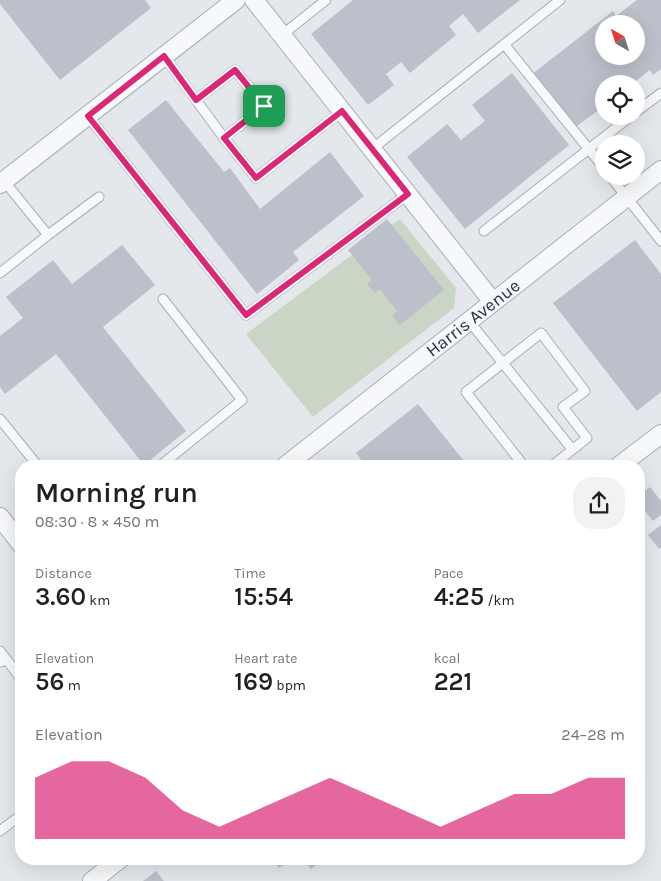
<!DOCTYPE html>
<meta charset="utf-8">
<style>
:root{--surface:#fff;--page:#f2f2f2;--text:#202124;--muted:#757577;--accent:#db2777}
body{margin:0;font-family:Karla,sans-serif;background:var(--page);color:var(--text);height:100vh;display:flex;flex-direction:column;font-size:19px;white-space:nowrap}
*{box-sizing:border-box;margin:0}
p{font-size:16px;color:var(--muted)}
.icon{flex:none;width:28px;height:28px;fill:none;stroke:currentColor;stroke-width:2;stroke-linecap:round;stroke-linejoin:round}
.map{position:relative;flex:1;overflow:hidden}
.side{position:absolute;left:15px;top:460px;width:630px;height:405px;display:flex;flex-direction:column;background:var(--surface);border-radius:20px;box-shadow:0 5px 20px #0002}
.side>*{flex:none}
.needle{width:32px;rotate:321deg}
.controls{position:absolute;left:595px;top:15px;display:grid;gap:10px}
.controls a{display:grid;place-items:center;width:50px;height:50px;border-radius:50%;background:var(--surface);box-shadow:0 5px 20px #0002;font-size:25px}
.pin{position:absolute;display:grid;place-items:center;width:42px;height:42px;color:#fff;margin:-21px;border-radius:10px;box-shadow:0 2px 8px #0006}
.round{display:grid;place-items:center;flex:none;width:52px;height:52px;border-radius:20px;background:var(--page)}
.overview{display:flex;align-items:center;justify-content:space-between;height:85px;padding:0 20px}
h1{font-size:28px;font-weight:600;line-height:38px}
.stats{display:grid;grid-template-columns:repeat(3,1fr);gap:8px;height:85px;padding:5px 20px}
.stats div{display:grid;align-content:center}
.stats b{font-size:25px;font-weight:600}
.stats small{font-size:14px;font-weight:400}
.stats p{font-size:14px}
.chart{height:140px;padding:10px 20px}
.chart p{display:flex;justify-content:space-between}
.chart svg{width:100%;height:90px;margin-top:5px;fill:var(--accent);opacity:.7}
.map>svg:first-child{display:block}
.green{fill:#c9d6c5}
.building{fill:#bbc0ca;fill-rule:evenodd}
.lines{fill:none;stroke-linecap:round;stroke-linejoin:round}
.service-casing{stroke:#a9aeb7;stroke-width:11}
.minor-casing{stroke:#a9aeb7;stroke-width:20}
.service{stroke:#f7f8fa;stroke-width:9}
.minor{stroke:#f7f8fa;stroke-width:18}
.route-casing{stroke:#fff;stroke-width:10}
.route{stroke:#db2777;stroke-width:6}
.labels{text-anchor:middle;stroke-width:4;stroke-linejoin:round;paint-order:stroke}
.street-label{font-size:18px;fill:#2b3445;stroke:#f4f6f9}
</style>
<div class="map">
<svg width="661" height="881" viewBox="0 0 661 881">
<rect width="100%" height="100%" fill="#e4e7ec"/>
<!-- green -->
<path class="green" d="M400 219 456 288 454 308 313 417 246 334Z"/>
<!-- building -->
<path class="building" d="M0 0H145L151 8 60 80 0 4Z
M353 0H520L478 33 463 14 449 26 456 35 410 73 401 62 386 74 394 85 368 105 311 34Z
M637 0H661V69L653 75 650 70 632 84H604V106L573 129 531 75 613 11 616 16ZM604 24H636V56H604Z
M512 73 569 145 465 229 407 157 447 124 461 140 485 121 472 105Z
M166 100 224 172 230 168 260 209 330 152 364 196 293 252 299 260 257 294 128 130Z
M387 219 444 290 400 325 392 316 397 311 380 289 375 293 367 284 372 280 348 250Z
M635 240 661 274V392L637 411 553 303Z
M122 245 155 285 103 327 186 431 144 465 56 354 5 394 0 387V336L23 318 6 297 53 260 72 284Z
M418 404 468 466H366L356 453Z
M650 487 661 501V515L653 521 639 503V495Z
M661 525V547L659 549 648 535Z
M272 859H287L288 861 279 868Z
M303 859H324L311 869Z
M156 871 164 881H143Z"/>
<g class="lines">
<defs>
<path id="service" d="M282 35 326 0
M504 44 604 168
M164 56 196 100
M636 112 661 93
M88 116 246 315 408 194
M224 138 196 100 235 70 264 106 224 138 256 178 342 111
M372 149 560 0
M610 176 661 241
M4 181 48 235 99 197
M484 231 631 116
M0 273 48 235
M469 321 572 449
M0 419 38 466
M160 466 242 400 163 299
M524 466 466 392 541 333 585 391 563 407 587 438 552 466
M0 651 7 660 0 662
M7 660 21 679
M0 831 21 815"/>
<path id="minor" d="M254 0 493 302
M0 184 236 0
M285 466 661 170
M619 466 661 434
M0 517 21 544
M92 881 120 859"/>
</defs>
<!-- service casing -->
<use href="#service" class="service-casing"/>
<!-- minor casing -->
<use href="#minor" class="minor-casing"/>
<!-- service -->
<use href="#service" class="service"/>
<!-- minor -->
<use href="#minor" class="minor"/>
</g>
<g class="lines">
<defs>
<path id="route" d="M164 56 196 100 235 70 264 106 224 138 256 178 342 111 408 194 246 315 88 116Z"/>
</defs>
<!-- route casing -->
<use href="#route" class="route-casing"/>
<!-- route -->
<use href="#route" class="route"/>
</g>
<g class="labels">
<!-- street labels -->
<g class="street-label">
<text transform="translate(473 318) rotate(-38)" y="6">Harris Avenue</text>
</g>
</g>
</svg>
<div class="controls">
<a><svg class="needle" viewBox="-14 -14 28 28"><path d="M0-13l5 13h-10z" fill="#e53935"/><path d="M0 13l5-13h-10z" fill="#757577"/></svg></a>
<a><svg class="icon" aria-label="locate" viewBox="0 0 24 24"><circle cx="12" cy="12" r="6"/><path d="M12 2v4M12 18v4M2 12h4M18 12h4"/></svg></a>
<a><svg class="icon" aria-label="layers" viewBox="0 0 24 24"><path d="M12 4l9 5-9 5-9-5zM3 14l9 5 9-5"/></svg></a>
</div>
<div class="pin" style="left:264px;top:106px;background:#1e9e55"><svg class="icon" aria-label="arrive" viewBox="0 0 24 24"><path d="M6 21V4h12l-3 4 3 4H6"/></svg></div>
<section class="side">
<div class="overview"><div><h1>Morning run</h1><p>08:30 · 8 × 450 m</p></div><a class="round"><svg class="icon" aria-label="share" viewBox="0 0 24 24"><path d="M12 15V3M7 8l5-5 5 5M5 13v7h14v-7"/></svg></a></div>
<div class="stats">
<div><p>Distance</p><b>3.60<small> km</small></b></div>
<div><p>Time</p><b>15:54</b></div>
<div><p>Pace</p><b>4:25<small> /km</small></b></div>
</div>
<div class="stats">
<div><p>Elevation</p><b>56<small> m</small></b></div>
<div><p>Heart rate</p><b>169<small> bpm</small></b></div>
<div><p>kcal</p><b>221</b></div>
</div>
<div class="chart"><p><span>Elevation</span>24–28 m</p>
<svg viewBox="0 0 160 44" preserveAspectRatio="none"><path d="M0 44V14L10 6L20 6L30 14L40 30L50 38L60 30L70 22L80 14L90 22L100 30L110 38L120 30L130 22L140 22L150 14L160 14V44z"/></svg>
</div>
</section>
</div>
